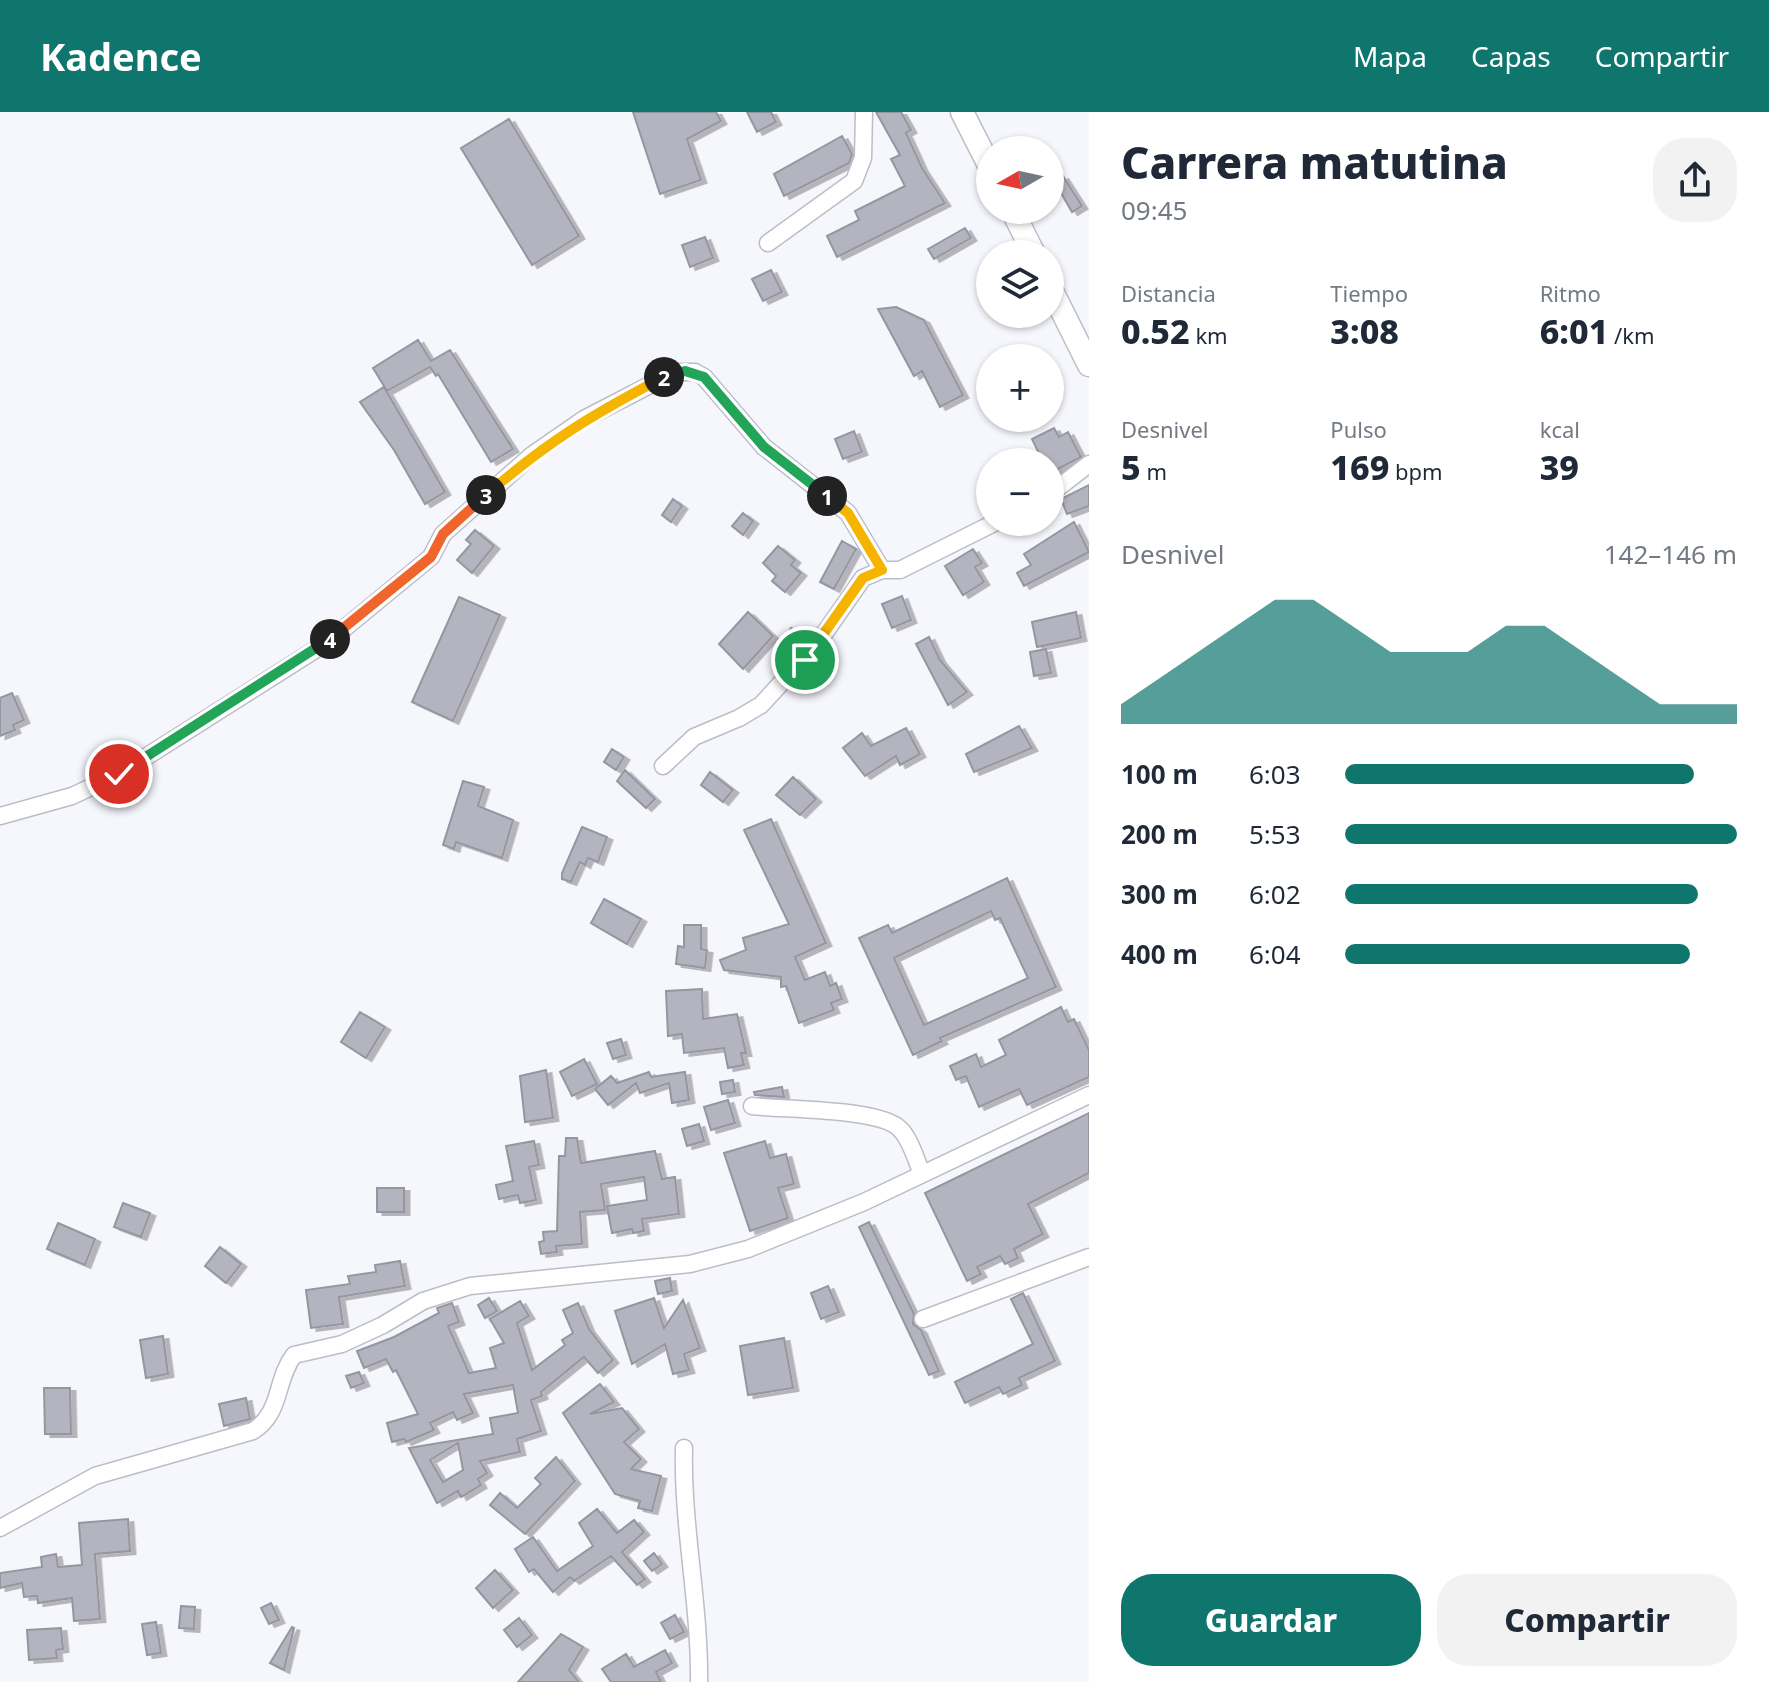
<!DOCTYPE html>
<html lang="es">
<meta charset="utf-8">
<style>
:root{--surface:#fff;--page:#f2f2f3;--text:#1f2937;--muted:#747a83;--accent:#0f766e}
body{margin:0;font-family:"Noto Sans",sans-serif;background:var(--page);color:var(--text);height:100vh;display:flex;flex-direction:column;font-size:30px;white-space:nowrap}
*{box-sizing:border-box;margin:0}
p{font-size:26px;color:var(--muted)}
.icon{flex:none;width:44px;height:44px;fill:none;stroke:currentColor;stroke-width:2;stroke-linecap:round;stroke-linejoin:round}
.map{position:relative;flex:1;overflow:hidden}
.details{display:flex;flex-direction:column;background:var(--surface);width:680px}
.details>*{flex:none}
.needle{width:52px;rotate:261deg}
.controls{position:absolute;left:976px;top:24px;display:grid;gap:16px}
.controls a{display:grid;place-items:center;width:88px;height:88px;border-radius:50%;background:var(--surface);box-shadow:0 2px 6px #0004;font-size:40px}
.pin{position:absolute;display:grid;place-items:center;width:68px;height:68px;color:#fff;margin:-34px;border:4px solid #fff;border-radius:50%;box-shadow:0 2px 8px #0007}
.km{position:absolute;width:40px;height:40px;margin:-20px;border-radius:50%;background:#222;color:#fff;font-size:22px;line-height:40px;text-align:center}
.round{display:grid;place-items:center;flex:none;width:84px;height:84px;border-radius:32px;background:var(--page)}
.summary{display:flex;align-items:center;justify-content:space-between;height:136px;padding:0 32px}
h1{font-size:44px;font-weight:800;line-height:60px}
.metrics{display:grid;grid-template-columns:repeat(3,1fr);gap:12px;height:136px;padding:8px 32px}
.metrics div{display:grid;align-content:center}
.metrics b{font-size:34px;font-weight:800}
.metrics small{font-size:22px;font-weight:400}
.metrics p{font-size:22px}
.chart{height:224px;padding:16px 32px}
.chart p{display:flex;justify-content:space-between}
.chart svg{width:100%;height:144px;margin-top:8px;fill:var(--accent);opacity:.7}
.button{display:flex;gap:16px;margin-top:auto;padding:16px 32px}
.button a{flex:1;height:92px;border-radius:32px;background:var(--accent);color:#fff;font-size:32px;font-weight:800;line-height:92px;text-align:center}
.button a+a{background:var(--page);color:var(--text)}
ul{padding:0 32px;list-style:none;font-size:26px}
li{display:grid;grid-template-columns:128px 96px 1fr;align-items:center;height:60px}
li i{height:20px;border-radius:10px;background:var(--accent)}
header{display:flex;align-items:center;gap:48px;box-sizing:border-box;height:112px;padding:0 40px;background:var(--accent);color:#fff}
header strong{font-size:38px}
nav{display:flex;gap:44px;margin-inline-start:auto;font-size:28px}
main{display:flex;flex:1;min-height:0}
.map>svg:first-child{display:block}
.building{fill:#b4b4c0;stroke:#9696a1;stroke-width:2;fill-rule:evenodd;filter:url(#shadow)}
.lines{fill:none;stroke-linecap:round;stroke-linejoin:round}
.minor-casing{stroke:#bdbdc9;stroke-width:19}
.major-casing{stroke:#bdbdc9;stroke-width:25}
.minor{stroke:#fff;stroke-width:16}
.major{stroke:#fff;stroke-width:22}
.split-1-casing{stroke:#fff;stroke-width:16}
.split-2-casing{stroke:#fff;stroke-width:16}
.split-3-casing{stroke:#fff;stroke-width:16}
.split-4-casing{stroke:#fff;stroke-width:16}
.split-5-casing{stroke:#fff;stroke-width:16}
.split-1{stroke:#f5b400;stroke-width:10}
.split-2{stroke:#22a559;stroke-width:10}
.split-3{stroke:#f5b400;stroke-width:10}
.split-4{stroke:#f0652b;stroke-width:10}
.split-5{stroke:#22a559;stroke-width:10}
</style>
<header>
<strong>Kadence</strong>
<nav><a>Mapa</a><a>Capas</a><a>Compartir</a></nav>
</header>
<main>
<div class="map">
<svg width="1089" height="1570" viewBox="0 0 1089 1570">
<defs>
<filter id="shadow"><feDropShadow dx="5.5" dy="3" stdDeviation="0" flood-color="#0004"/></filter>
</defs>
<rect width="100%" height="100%" fill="#f6f6fd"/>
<!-- building -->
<path class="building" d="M633 0H716L721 9 687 27 701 68 660 82Z
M747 0H771L776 10 757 20Z
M876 0H901L911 18 906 21 922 56 945 91 837 145 827 124 859 108 855 99 905 74 891 47 900 43Z
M509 7 579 124 532 153 461 36Z
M842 24 852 42 849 51 784 84 774 62Z
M1063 64 1082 94 1072 100 1054 69Z
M965 116 971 126 934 147 928 137Z
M705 125 713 146 690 155 682 133Z
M771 158 782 180 763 189 752 167Z
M896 195 924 208 963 283 940 295 922 259 914 264 878 197Z
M418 228 431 249 450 238 513 337 491 350 438 262 436 264 430 255 387 279 373 256Z
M384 275 445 380 425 392 394 338 360 290Z
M1054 316 1059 325 1068 320 1081 345 1050 361V350H1043L1032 327Z
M854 319 862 340 843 347 835 327Z
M1089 373V394L1067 402 1061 387Z
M673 387 682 394 671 410 662 403Z
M743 401 753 409 743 423 732 414Z
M1074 410 1089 440 1024 474 1017 461 1031 453 1024 442Z
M475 418 494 434 472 461 457 448 471 432 466 428Z
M842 429 856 437 834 477 820 470Z
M778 434 795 448 791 453 801 461 785 480 772 469 776 464 763 451Z
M973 437 982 451 975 455 984 470 963 483 945 454Z
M902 484 911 508 892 516 882 492Z
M459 485 500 503 453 609 412 590Z
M748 500 773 524 743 557 719 532Z
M1076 500 1081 526 1037 535 1032 510Z
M791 516 809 525 801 534 786 526Z
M929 525 940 548 967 580 948 593 916 532Z
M1046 537 1051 561 1034 564 1030 540Z
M12 581 24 608 13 613 15 618 0 624V586Z
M1019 614 1032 636 974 660 966 642Z
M906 616 920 642 900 653 896 644 865 664 843 636 862 621 871 634Z
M612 637 624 645 616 658 604 650Z
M625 658 655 687 646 696 617 669Z
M710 660 733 678 723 690 701 673Z
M793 665 816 687 800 703 776 683Z
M463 669 484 675 478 694 513 708 502 746 456 730 454 737 443 733Z
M771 707 826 831 795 845 805 868 825 860 830 874 836 871 842 887 831 891 834 898 799 911 786 874 781 875V865L724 858 720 848 746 838 743 826 789 812 744 718Z
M582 715 607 725 598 750 588 746 585 753 580 750 571 770 562 767V761Z
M1007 766 1056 875 940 926 942 929 913 943 859 826 888 813 892 821ZM991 799 995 808 1000 806 1028 866 924 913 894 846Z
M604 787 641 807 627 832 591 811Z
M684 813H701V837L707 838 705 856 676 852 678 834 684 835Z
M702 877 703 907 737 902 746 941H741L744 953 728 956 724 936 684 941 682 922 668 924 666 879Z
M1061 895 1068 910 1074 907 1089 938V965L1027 993 1019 977 979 995 966 964 956 968 950 954 976 942 981 955 1006 943 999 928Z
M360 900 385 915 366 946 341 930Z
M621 927 626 943 613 947 607 931Z
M584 947 597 972 572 984 560 960Z
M546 958 553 1006 525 1010 520 964Z
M649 960 651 965 685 960 689 988 672 991 669 971 640 981 636 971 608 993 595 977 611 964 617 971Z
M733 968 735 980 722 982 720 970Z
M782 975 784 985 755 983 754 980Z
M728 988 735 1011 711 1018 704 995Z
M1089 1001V1061L1028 1092 1043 1122 1014 1137 1018 1146 1005 1152 1000 1144 977 1155 981 1162 967 1169 925 1081Z
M699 1012 704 1029 687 1034 682 1017Z
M566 1026H577L581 1051 655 1039 662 1067 675 1065 679 1102 642 1107 644 1119 633 1121 632 1117 612 1121 607 1094 647 1088 644 1065 601 1072 605 1098 580 1100 582 1132 556 1134 557 1140 541 1142 539 1130 544 1129 543 1120 557 1119 559 1044H565Z
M534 1029 539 1053 529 1055 536 1088 520 1091 518 1083 499 1087 496 1073 513 1069 506 1034Z
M765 1029 770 1046 786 1042 794 1072 778 1076 788 1106 750 1119 724 1041Z
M377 1076H404V1100H377Z
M123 1091 150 1101 141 1125 114 1115Z
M869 1110 914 1202 913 1212 921 1218 939 1259 929 1263 859 1115Z
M58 1111 95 1127 85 1153 47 1137Z
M220 1135 241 1152 226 1171 205 1154Z
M400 1149 405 1174 339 1185 343 1212 311 1216 306 1178 350 1172 348 1164 376 1160 375 1153Z
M670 1166 672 1179 658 1182 655 1169Z
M828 1174 839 1200 821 1207 811 1181Z
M1023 1181 1055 1249 1019 1266 1022 1273 1003 1282 999 1275 965 1291 955 1270 1033 1232 1011 1187Z
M489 1186 497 1199 485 1206 478 1193Z
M654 1186 664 1216 683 1188 700 1236 684 1242 689 1258 673 1262 665 1232 632 1252 615 1199Z
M520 1189 529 1204 517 1211 532 1258 565 1233 562 1228 573 1221 563 1198 578 1191 589 1217 613 1248 598 1261 584 1245 541 1280 542 1284 531 1288 541 1319 517 1327 520 1340 480 1349 487 1361 478 1367 481 1373 461 1385 458 1379 437 1391 409 1336 493 1322 490 1306 518 1301 513 1273 464 1282 473 1301 457 1308 453 1300 430 1311 434 1318 406 1330 404 1327 392 1330 387 1311 418 1302 396 1258 393 1260 386 1247 364 1256 357 1239 394 1225 439 1201 437 1196 452 1191 459 1210 448 1214 469 1261 496 1256 490 1236 504 1231 490 1207ZM458 1331 463 1358 443 1370 430 1348Z
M163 1224 168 1262 146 1266 140 1228Z
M784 1226 793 1276 748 1283 740 1234Z
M359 1260 364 1271 351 1276 346 1264Z
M600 1272 614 1290 590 1302 622 1296 639 1317 624 1330 641 1347 631 1357 661 1364 652 1399 638 1396 640 1389 615 1382 563 1301Z
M44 1276H70L71 1322H45Z
M246 1286 250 1307 224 1314 219 1292Z
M556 1345 575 1369 525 1422 490 1393 500 1381 517 1396 541 1372 535 1366Z
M597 1397 617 1421 634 1408 644 1420 622 1440 645 1467 637 1473 611 1444 574 1469 570 1465 553 1480 534 1457 529 1460 515 1437 533 1425 557 1459 593 1434 579 1411Z
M128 1407 130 1439 95 1442 100 1507 74 1509 72 1486 38 1491 37 1484 24 1485 22 1471 0 1476V1461L42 1455 41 1445 56 1442 58 1455 82 1453 79 1411Z
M654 1441 662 1452 652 1459 644 1449Z
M495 1458 513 1478 493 1496 476 1476Z
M271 1491 279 1508 269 1512 261 1496Z
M181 1494 195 1495 194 1517 179 1516Z
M675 1503 684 1520 670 1527 661 1511Z
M519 1506 532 1523 517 1535 504 1518Z
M156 1510 161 1541 147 1543 142 1512Z
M292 1515 294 1516 284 1558 270 1551Z
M61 1516 63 1537 56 1538 57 1546 29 1548 27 1518Z
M561 1522 583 1535 569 1558 579 1570H518Z
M665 1538 672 1551 656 1560 661 1570H611L602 1557 626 1542 634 1555Z"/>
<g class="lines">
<defs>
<path id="minor" d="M768 131 854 69 863 46 864 0
M1050 382 1089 352
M663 654 694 625 739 606 761 593 817 532 863 466 882 458H900L996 410
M0 704 72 684 119 662 329 529 431 445 443 422 532 343 584 307 675 260H695L704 265 764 335 848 401 882 458
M752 994C784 998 880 996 900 1017 911 1028 916 1048 922 1062
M923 1207 1089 1145
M684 1336C682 1415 700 1491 699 1570
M0 1416 95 1364 253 1319C282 1301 275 1268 294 1243L342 1232 383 1213 423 1189 470 1174 690 1152 748 1137 864 1090 1089 983"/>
<path id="major" d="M962 0 990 55
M1012 98 1034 142
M1050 175 1089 253"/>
</defs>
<!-- minor casing -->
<use href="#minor" class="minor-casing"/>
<!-- major casing -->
<use href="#major" class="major-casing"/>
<!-- minor -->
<use href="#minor" class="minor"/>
<!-- major -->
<use href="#major" class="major"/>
</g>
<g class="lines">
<defs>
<path id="split-1" d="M805 548 863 466 882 458 848 401 827 384"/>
<path id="split-2" d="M664 265 685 259 704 265 764 335 827 384"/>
<path id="split-3" d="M486 383C547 330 593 302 664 265"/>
<path id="split-4" d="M330 527 431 445 443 422 486 383"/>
<path id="split-5" d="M119 662 330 527"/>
</defs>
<!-- split-1 casing -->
<use href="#split-1" class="split-1-casing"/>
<!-- split-2 casing -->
<use href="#split-2" class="split-2-casing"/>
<!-- split-3 casing -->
<use href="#split-3" class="split-3-casing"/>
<!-- split-4 casing -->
<use href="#split-4" class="split-4-casing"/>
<!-- split-5 casing -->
<use href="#split-5" class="split-5-casing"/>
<!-- split-1 -->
<use href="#split-1" class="split-1"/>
<!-- split-2 -->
<use href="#split-2" class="split-2"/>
<!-- split-3 -->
<use href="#split-3" class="split-3"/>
<!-- split-4 -->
<use href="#split-4" class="split-4"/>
<!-- split-5 -->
<use href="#split-5" class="split-5"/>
</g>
</svg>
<div class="controls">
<a><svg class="needle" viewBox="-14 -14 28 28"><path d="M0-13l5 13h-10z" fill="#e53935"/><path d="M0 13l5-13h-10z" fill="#747a83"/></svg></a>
<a><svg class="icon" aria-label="layers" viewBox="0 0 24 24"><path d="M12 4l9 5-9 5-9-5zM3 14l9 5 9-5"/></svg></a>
<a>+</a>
<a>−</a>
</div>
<div class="pin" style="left:805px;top:548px;background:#1e9e55"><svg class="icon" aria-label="arrive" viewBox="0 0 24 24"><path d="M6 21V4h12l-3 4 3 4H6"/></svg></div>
<div class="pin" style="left:119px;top:662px;background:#d93025"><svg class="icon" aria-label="check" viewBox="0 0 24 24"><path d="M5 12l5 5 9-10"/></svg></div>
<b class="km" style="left:827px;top:384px">1</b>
<b class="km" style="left:664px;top:265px">2</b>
<b class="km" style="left:486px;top:383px">3</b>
<b class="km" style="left:330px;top:527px">4</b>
</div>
<section class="details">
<div class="summary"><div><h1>Carrera matutina</h1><p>09:45</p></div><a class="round"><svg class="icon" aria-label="share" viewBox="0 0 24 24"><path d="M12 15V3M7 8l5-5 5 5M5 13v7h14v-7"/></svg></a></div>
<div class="metrics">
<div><p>Distancia</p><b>0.52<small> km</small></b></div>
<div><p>Tiempo</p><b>3:08</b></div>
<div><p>Ritmo</p><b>6:01<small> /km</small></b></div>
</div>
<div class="metrics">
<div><p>Desnivel</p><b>5<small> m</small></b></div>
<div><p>Pulso</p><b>169<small> bpm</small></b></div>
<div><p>kcal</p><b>39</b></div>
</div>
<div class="chart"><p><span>Desnivel</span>142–146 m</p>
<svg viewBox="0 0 160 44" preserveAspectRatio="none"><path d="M0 44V38L10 30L20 22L30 14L40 6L50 6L60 14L70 22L80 22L90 22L100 14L110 14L120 22L130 30L140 38L150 38L160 38V44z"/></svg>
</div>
<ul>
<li><b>100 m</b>6:03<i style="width:89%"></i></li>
<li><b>200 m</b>5:53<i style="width:100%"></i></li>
<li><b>300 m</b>6:02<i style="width:90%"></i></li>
<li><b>400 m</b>6:04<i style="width:88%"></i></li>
</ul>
<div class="button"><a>Guardar</a><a>Compartir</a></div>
</section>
</main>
